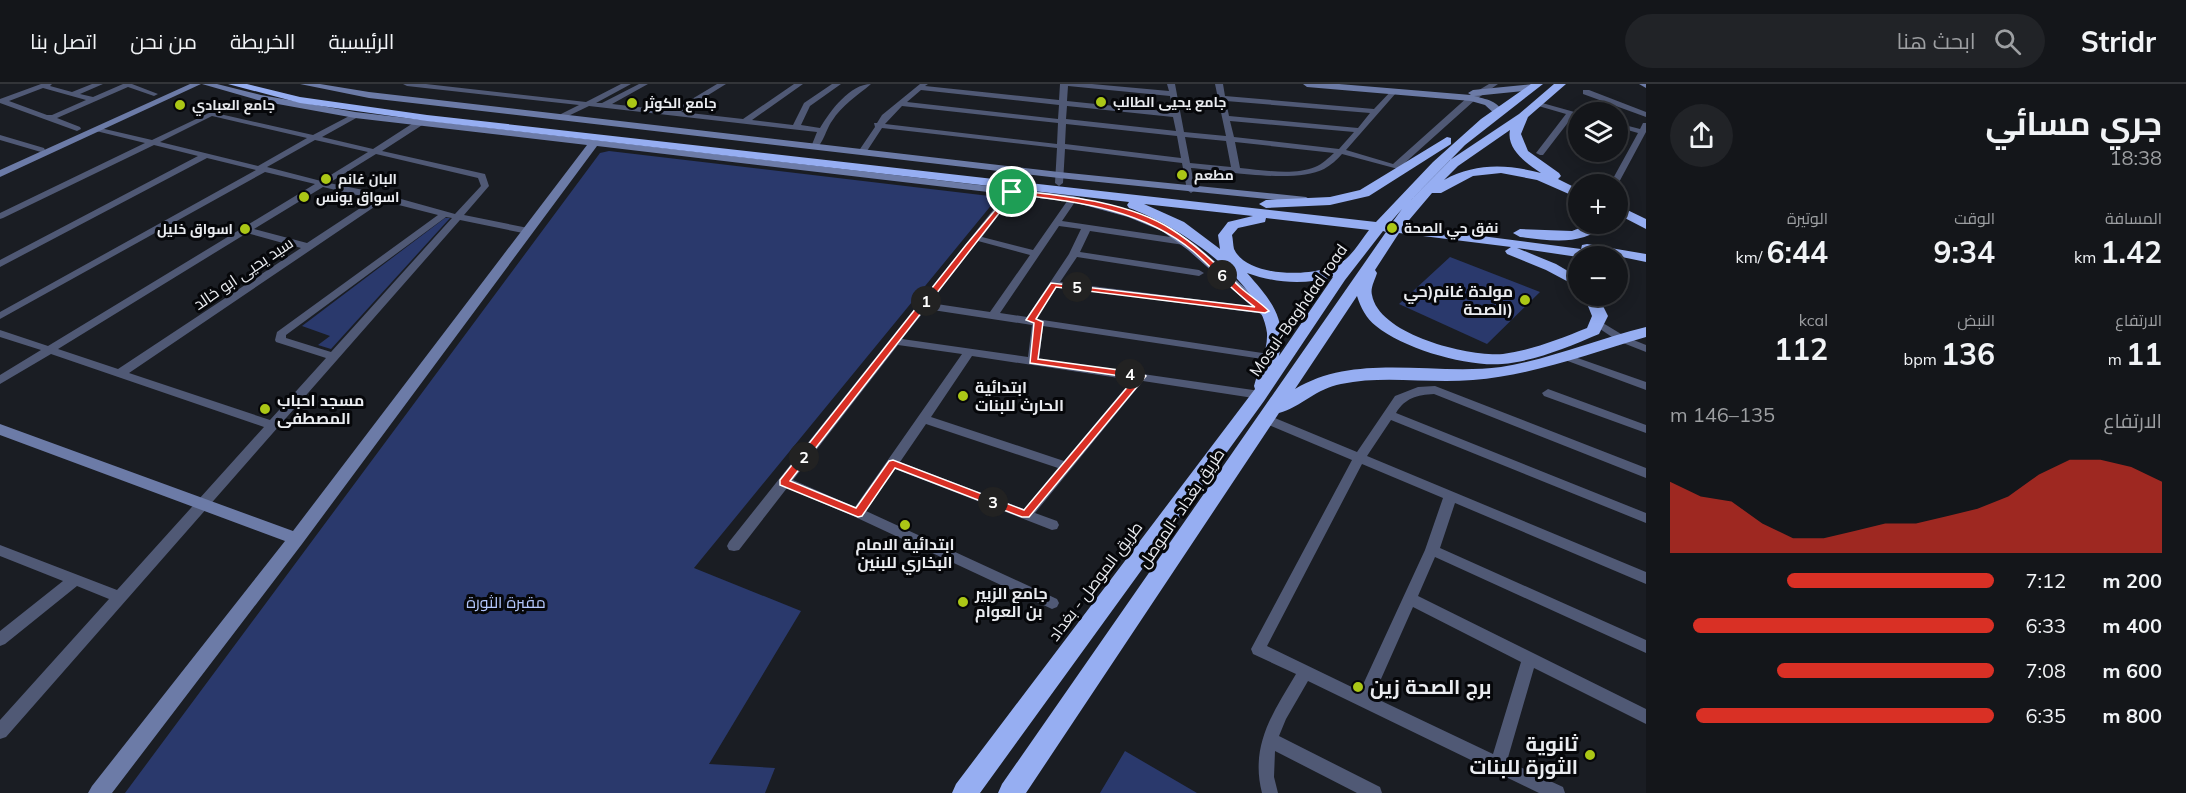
<!DOCTYPE html>
<html lang="ar">
<meta charset="utf-8">
<style>
:root{--surface:#14161a;--page:#212327;--text:#f1f3f6;--muted:#9d9fa2;--line:#333539;--accent:#d93025}
body{margin:0;font-family:Mulish,Cairo,sans-serif;background:var(--page);color:var(--text);direction:rtl;height:100vh;display:flex;flex-direction:column;font-size:22px;white-space:nowrap}
*{box-sizing:border-box;margin:0}
p{font-size:20px;color:var(--muted)}
.icon{flex:none;width:33px;height:33px;fill:none;stroke:currentColor;stroke-width:2;stroke-linecap:round;stroke-linejoin:round}
.map{position:relative;flex:1;overflow:hidden;direction:ltr}
.details{display:flex;flex-direction:column;background:var(--surface);width:540px}
.details>*{flex:none}
.controls{position:absolute;left:1568px;top:18px;display:grid;gap:12px}
.controls a{display:grid;place-items:center;width:60px;height:60px;border-radius:50%;background:var(--surface);box-shadow:0 3px 15px #0003,0 0 0 2px var(--line);font-size:30px}
.pin{position:absolute;display:grid;place-items:center;width:51px;height:51px;color:#fff;margin:-26px;border:3px solid #fff;border-radius:50%;box-shadow:0 2px 6px #0007}
.km{position:absolute;width:30px;height:30px;margin:-15px;border-radius:50%;background:#222;color:#fff;font-size:16px;line-height:30px;text-align:center}
.round{display:grid;place-items:center;flex:none;width:63px;height:63px;border-radius:32px;background:var(--page)}
.summary{display:flex;align-items:center;justify-content:space-between;height:102px;padding:0 24px}
h1{font-size:33px;font-weight:700;line-height:45px}
.figures{display:grid;grid-template-columns:repeat(3,1fr);gap:9px;height:102px;padding:6px 24px}
.figures div{display:grid;align-content:center}
.figures b{font-size:30px;font-weight:700}
.figures small{font-size:16px;font-weight:400}
.figures p{font-size:16px}
.chart{height:168px;padding:12px 24px}
.chart p{display:flex;justify-content:space-between}
.chart svg{width:100%;height:108px;margin-top:6px;fill:var(--accent);opacity:.7}
ul{padding:0 24px;list-style:none;font-size:20px}
li{display:grid;grid-template-columns:96px 72px 1fr;align-items:center;height:45px}
li i{height:15px;border-radius:8px;background:var(--accent)}
header{display:flex;align-items:center;gap:36px;box-sizing:border-box;height:84px;padding:0 30px;background:var(--surface);border-bottom:2px solid var(--line)}
header strong{font-size:28px}
nav{display:flex;gap:33px;margin-inline-start:auto;font-size:21px}
.search{width:420px;height:54px;background:var(--page);display:flex;align-items:center;gap:15px;box-sizing:border-box;padding:0 21px;border-radius:33px;color:var(--muted);font-size:22px}
main{display:flex;flex:1;min-height:0}
.map>svg:first-child{display:block}
.green{fill:#2a396c}
.lines{fill:none;stroke-linecap:round;stroke-linejoin:round}
.street{fill:#505975;fill-rule:evenodd}
.secondary{fill:#6c7ba7;fill-rule:evenodd}
.highway{fill:#96aef2;fill-rule:evenodd}
.route{fill:#d93025;stroke:#fff;stroke-width:1.5;fill-rule:evenodd}
.poi-dot{fill:#abc716;stroke:#06070a;stroke-width:2}
.labels{text-anchor:middle;stroke-width:6;stroke-linejoin:round;paint-order:stroke}
.far-poi-label{font-size:14px;font-weight:bold;fill:#eaecf0;stroke:#06070a;text-anchor:start}
.street-label{font-size:16px;fill:#eaecf0;stroke:#06070a}
.poi-label{font-size:16px;font-weight:bold;fill:#eaecf0;stroke:#06070a;text-anchor:start}
.park-label{font-size:16px;fill:#b4c7fd;stroke:#06070a}
.near-poi-label{font-size:20px;font-weight:bold;fill:#eaecf0;stroke:#06070a;text-anchor:start}
</style>
<header>
<strong>Stridr</strong>
<div class="search"><svg class="icon" aria-label="search" viewBox="0 0 24 24"><circle cx="10" cy="10" r="6"/><path d="M15 15l6 6"/></svg>ابحث هنا</div>
<nav><a>الرئيسية</a><a>الخريطة</a><a>من نحن</a><a>اتصل بنا</a></nav>
</header>
<main>
<section class="details">
<div class="summary"><div><h1>جري مسائي</h1><p>18:38</p></div><a class="round"><svg class="icon" aria-label="share" viewBox="0 0 24 24"><path d="M12 15V3M7 8l5-5 5 5M5 13v7h14v-7"/></svg></a></div>
<div class="figures">
<div><p>المسافة</p><b>1.42<small> km</small></b></div>
<div><p>الوقت</p><b>9:34</b></div>
<div><p>الوتيرة</p><b>6:44<small> /km</small></b></div>
</div>
<div class="figures">
<div><p>الارتفاع</p><b>11<small> m</small></b></div>
<div><p>النبض</p><b>136<small> bpm</small></b></div>
<div><p>kcal</p><b>112</b></div>
</div>
<div class="chart"><p><span>الارتفاع</span>135–146 m</p>
<svg viewBox="0 0 160 44" preserveAspectRatio="none"><path d="M0 44V15L10 21L20 23L30 32L40 38L50 38L60 35L70 32L80 32L90 29L100 26L110 21L120 12L130 6L140 6L150 9L160 15V44z"/></svg>
</div>
<ul>
<li><b>200 m</b>7:12<i style="width:64%"></i></li>
<li><b>400 m</b>6:33<i style="width:93%"></i></li>
<li><b>600 m</b>7:08<i style="width:67%"></i></li>
<li><b>800 m</b>6:35<i style="width:92%"></i></li>
</ul>
</section>
<div class="map">
<svg width="1646" height="709" viewBox="0 0 1646 709">
<rect width="100%" height="100%" fill="#1a1d23"/>
<!-- green -->
<path class="green" d="M609 67 998 113 694 484 801 527 709 680 775 684 765 709H125L600 69Z
M445 134H450L331 265 318 261 330 252 302 242Z
M1450 173 1540 208 1487 260 1399 220Z
M1125 667 1197 709H1100Z"/>
<g class="lines">
<!-- street -->
<path class="street" d="M41 0H52L50 2 72 8 92 0H103L80 10 93 13 123 0H132L158 10 154 12 128 3 57 34 80 43 81 45 77 47 0 19V15ZM43 4 86 16 52 31H47L9 17Z
M403 0H426L586 18 621 0H631L596 19H602L639 0H648L612 20 672 27 717 0H726L681 28 743 35 794 0H803L752 36 793 41 804 19 832 0H841L810 22 801 41 820 44C830 27 850 0 871 0 857 12 842 21 832 37 826 45 823 61 815 65L811 63 817 48 589 22 564 34 560 32 561 30 579 21 407 2Z
M920 0H928L925 2 1059 16 1060 0H1092L1169 7 1167 0H1175L1184 48 1226 52 1215 0H1223L1225 12 1374 25 1393 5 1397 7 1396 9 1346 66 1393 80 1469 12 1489 0H1498L1475 16 1398 85 1342 70C1337 76 1331 81 1324 85 1295 100 1224 87 1191 84L1195 106 1191 109 1187 106 1182 79 1065 65 1063 99 1059 102 1055 99 1057 64 882 44 865 70H859L858 68 875 43 874 39H877L882 31ZM1068 2 1170 12 1173 28 1067 17ZM921 6 1059 21 1058 35 907 18ZM1226 17 1370 29 1358 44 1229 32ZM902 22 1058 39 1057 60 885 40ZM1067 22 1173 33 1176 47 1066 35ZM1230 37 1354 48 1339 65 1234 53ZM1066 40 1177 52 1181 74 1065 60ZM1185 53 1226 57 1231 83 1190 79ZM1235 58 1334 69C1328 74 1323 80 1315 83 1293 92 1263 86 1240 84Z
M1583 6H1589L1646 28V33L1583 10Z
M1535 17 1578 29V33L1573 32 1543 71H1540L1536 69 1566 30 1535 21Z
M211 28 313 51 355 29H358V33L322 53 373 65 424 32H430V36L382 67 485 90 489 102 464 131 528 144 533 147 528 150 460 136 6 653 0 655V636L109 515 77 502 5 560 0 562V547L63 497 0 472V461L117 506 264 343 51 270 0 300V291L41 266 0 253V246L48 262 315 100 265 88 0 235V228L256 86 207 74 0 183V176L198 72 154 61 3 134 0 135V129L145 59 96 47V43L152 56ZM212 32 307 54 258 82 160 58ZM315 56 368 68 321 97 267 83ZM376 70 478 94 481 102 455 130 383 110 329 99ZM323 103 374 115 307 159 254 145ZM383 117 438 131 277 248 275 256 276 258 326 274 270 336 129 289ZM446 133 452 134 331 268 286 254V251ZM247 149 301 164 118 285 58 265Z
M1617 39 1640 45 1643 39H1646V48L1617 102 1610 100 1638 49 1617 43Z
M0 51 44 64 45 66 41 68 0 56Z
M1015 98 1019 101 1016 108 982 153 1033 166 1070 113 1073 112 1077 115 1062 137 1184 155 1189 158 1184 161 1090 147 1080 168 1199 186 1204 189 1199 192 1077 173 1060 198 1265 224 1270 227 1265 230 1057 203 1036 235 1269 270 1274 273 1269 276 1043 242 1039 275 1260 307 1266 311 1264 314 1260 315 1143 297 1035 429 1057 437 1059 441 1057 445 1052 446 895 385 866 427 1057 515 1059 519 1057 523 1052 525 853 432 787 404 739 466 734 467 729 466 727 462 729 458 1008 107 1012 99ZM1059 142 1081 145 1069 170 1027 233 1000 229ZM978 157 1030 171 990 228 930 219ZM926 225 1032 241 1028 273 902 255ZM898 261 962 270 855 423 793 396ZM972 272 1132 296 1064 377 931 333ZM926 340 1058 384 1024 425 900 378Z
M1598 236 1626 253 1646 261V268L1618 257 1594 241 1593 239 1594 237Z
M1569 271 1646 298V306L1565 276 1564 274 1565 272Z
M1435 302 1646 384V394L1434 310C1417 311 1405 314 1396 329L1646 429V439L1391 336 1367 372 1646 488V500L1455 419 1440 464 1646 556V569L1435 473 1418 512 1646 625V640L1534 584 1507 677 1563 703 1565 709H1539L1308 597 1286 635 1279 652 1380 703 1382 709H1357L1275 667 1274 693 1278 709H1262C1250 662 1272 630 1296 590L1253 570 1251 565 1352 376 1262 338 1260 335 1266 331 1270 332 1357 368 1395 312 1418 303ZM1362 380 1443 414 1425 466 1360 607 1267 562ZM1413 523 1521 578 1493 670 1373 613Z
M1548 305 1646 341V349L1544 312 1542 309Z"/>
<!-- secondary -->
<path class="secondary" d="M190 0H201L0 93V86Z
M202 0H217L261 11 355 28 1073 112 1136 128 1170 143 1196 161 1276 231 1270 235 1265 234 1188 166 1162 147 1128 133 1073 118 597 62 302 460 112 709H88L92 702 285 457 0 351V340L293 447 587 61 355 34 261 17Z
M300 0H320L369 8 1059 88 1306 113 1311 116 1306 119 1059 94 369 14Z
M1303 0H1339L1471 11 1468 9 1473 6 1533 0 1538 3 1533 6 1474 12C1485 15 1500 17 1503 30L1498 33 1485 21 1471 17 1307 3Z
M1639 0H1646V4Z"/>
<!-- highway -->
<path class="highway" d="M228 0H247L300 13 427 31 1376 138 1433 78 1481 35 1531 0H1543L1465 61 1404 123 1450 76 1519 30 1554 0H1566L1528 33 1521 50 1528 67 1559 89 1561 92 1558 95 1578 105V114L1537 96 1501 89 1473 92 1441 109H1432L1404 142 1581 165 1582 161 1587 160 1646 170V178L1617 172 1578 173 1517 164 1556 180 1578 193V203L1546 186 1507 170 1505 167 1511 163 1399 149 1375 186 1377 189C1375 196 1370 204 1372 211 1379 251 1469 273 1503 270 1532 266 1560 255 1587 244L1592 232 1584 212H1598L1608 232 1599 250C1568 263 1536 277 1502 280 1467 283 1404 265 1376 242 1366 234 1361 224 1357 212L1295 305C1356 268 1434 292 1501 283 1551 275 1597 255 1646 243V253C1589 270 1533 291 1473 296 1429 300 1385 291 1341 300 1317 304 1301 323 1279 329L1026 709H998L1002 700 1386 148 1383 147 1345 196 1264 317 980 709H952L956 700 1255 305 1254 302C1258 286 1268 266 1267 249 1261 196 1175 140 1129 124L1127 121 1129 118 427 37 300 19ZM1510 46C1506 65 1527 80 1541 89 1507 80 1475 79 1444 96L1458 82ZM1144 120 1253 132 1228 138 1218 151 1220 165 1184 138ZM1402 125 1391 140H1389ZM1266 134 1369 146C1362 155 1355 167 1346 175 1324 194 1248 196 1234 165 1233 161 1233 155 1232 151L1238 144 1265 138ZM1247 189C1275 199 1304 201 1333 193L1279 272C1288 235 1270 215 1247 189Z
M1447 53 1451 54V60L1369 112 1330 121 1266 124 1259 120 1266 116 1330 113 1360 106Z
M1617 121 1646 135V145L1617 130Z
M1590 140H1605C1585 163 1546 156 1520 153L1513 149 1520 145 1572 147Z"/>
</g>
<!-- route -->
<path class="route" d="M1012 106C1063 112 1127 117 1171 145 1197 161 1219 183 1241 204 1250 212 1261 219 1269 227L1265 229 1056 203 1036 235 1043 238 1038 275 1141 289 1146 292 1029 433H1022L895 384 862 432 858 433 780 401V396L966 161ZM1014 110C1077 118 1142 125 1193 167 1214 185 1232 207 1255 223L1051 199 1026 236 1034 239 1030 279 1135 294 1024 426 893 376 889 377 856 424 790 397Z"/>
<!-- markers -->
<g class="poi-dot">
<circle cx="1101" cy="18" r="6"/>
<circle cx="632" cy="19" r="6"/>
<circle cx="180" cy="21" r="6"/>
<circle cx="1182" cy="91" r="6"/>
<circle cx="326" cy="95" r="6"/>
<circle cx="304" cy="113" r="6"/>
<circle cx="1392" cy="144" r="6"/>
<circle cx="245" cy="145" r="6"/>
<circle cx="1525" cy="216" r="6"/>
<circle cx="963" cy="312" r="6"/>
<circle cx="265" cy="325" r="6"/>
<circle cx="905" cy="441" r="6"/>
<circle cx="963" cy="518" r="6"/>
<circle cx="1358" cy="603" r="6"/>
<circle cx="1590" cy="671" r="6"/>
</g>
<g class="labels">
<!-- far-poi labels -->
<g class="far-poi-label">
<text x="1113" y="23">جامع يحيى الطالب</text>
<text x="644" y="24">جامع الكوثر</text>
<text x="192" y="26">جامع العبادي</text>
<text x="1194" y="96">مطعم</text>
<text x="338" y="100">البان غانم</text>
<text x="316" y="118">اسواق يونس</text>
<text x="1404" y="149">نفق حي الصحة</text>
<text x="233" y="150" text-anchor="end">اسواق خليل</text>
</g>
<!-- street labels -->
<g class="street-label">
<text transform="translate(243 189) rotate(-34)" y="6">سيد يحيى ابو خالد</text>
<text transform="translate(1298 226) rotate(-55)" y="6">Mosul-Baghdad road</text>
<text transform="translate(1181 424) rotate(-56)" y="6">طريق بغداد -الموصل</text>
<text transform="translate(1095 497) rotate(-53)" y="6">طريق الموصل - بغداد</text>
</g>
<!-- poi labels -->
<g class="poi-label">
<text x="1513" y="213" text-anchor="end">مولدة غانم(حي<tspan x="1513" dy="18">الصحة)</tspan></text>
<text x="975" y="309">ابتدائية<tspan x="975" dy="18">الحارث للبنات</tspan></text>
<text x="277" y="322">مسجد احباب<tspan x="277" dy="18">المصطفى</tspan></text>
<text x="905" y="466" text-anchor="middle">ابتدائية الامام<tspan x="905" dy="18">البخاري للبنين</tspan></text>
<text x="975" y="515">جامع الزبير<tspan x="975" dy="18">بن العوام</tspan></text>
</g>
<!-- park labels -->
<g class="park-label">
<text x="506" y="524">مقبرة الثورة</text>
</g>
<!-- near-poi labels -->
<g class="near-poi-label">
<text x="1370" y="610">برج الصحة زين</text>
<text x="1578" y="667" text-anchor="end">ثانوية<tspan x="1578" dy="23">الثورة للبنات</tspan></text>
</g>
</g>
</svg>
<div class="controls">
<a><svg class="icon" aria-label="layers" viewBox="0 0 24 24"><path d="M12 4l9 5-9 5-9-5zM3 14l9 5 9-5"/></svg></a>
<a>+</a>
<a>−</a>
</div>
<div class="pin" style="left:1012px;top:108px;background:#1e9e55"><svg class="icon" aria-label="arrive" viewBox="0 0 24 24"><path d="M6 21V4h12l-3 4 3 4H6"/></svg></div>
<b class="km" style="left:926px;top:217px">1</b>
<b class="km" style="left:804px;top:373px">2</b>
<b class="km" style="left:993px;top:418px">3</b>
<b class="km" style="left:1130px;top:290px">4</b>
<b class="km" style="left:1077px;top:203px">5</b>
<b class="km" style="left:1222px;top:191px">6</b>
</div>
</main>
